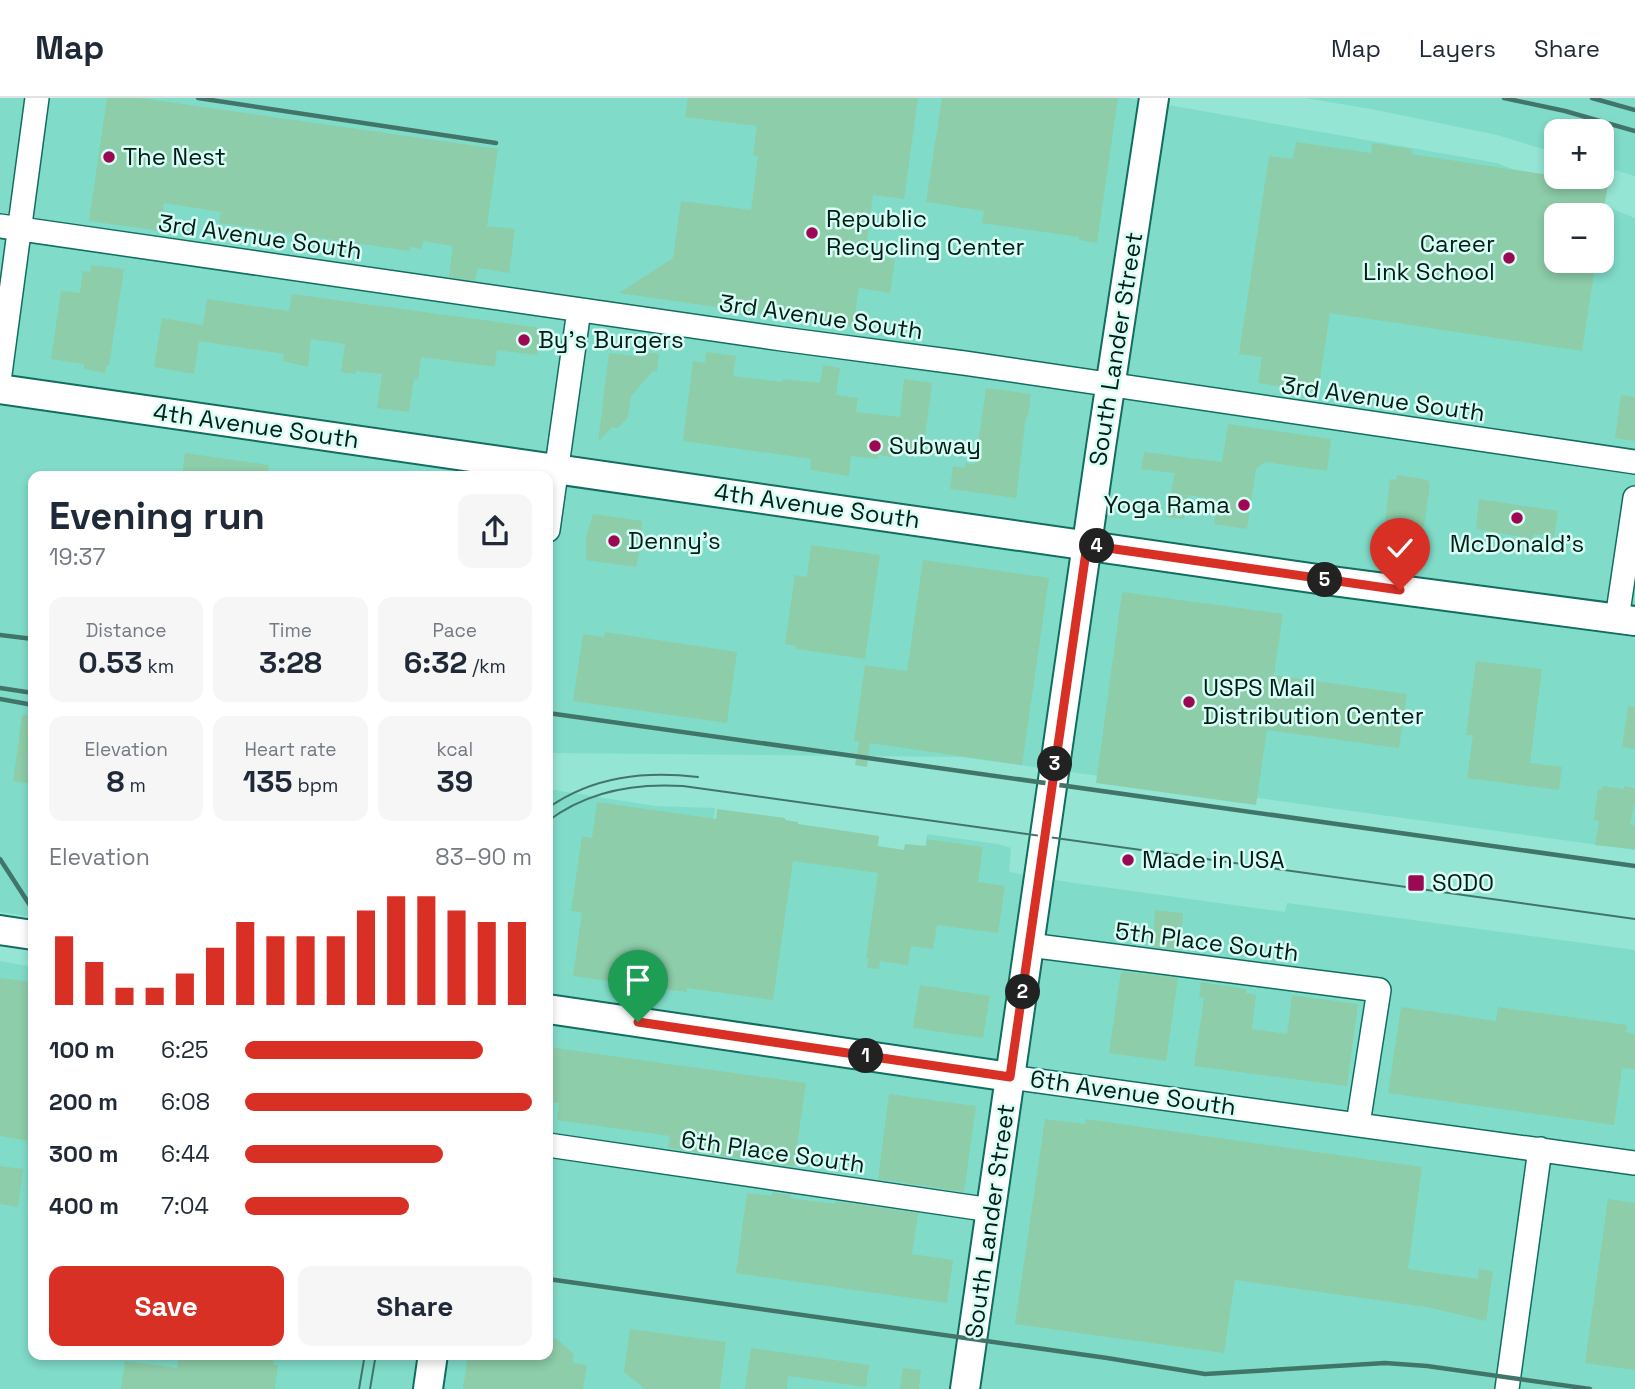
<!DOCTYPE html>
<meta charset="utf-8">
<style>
:root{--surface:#fff;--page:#f6f6f7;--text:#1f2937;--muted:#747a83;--line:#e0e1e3;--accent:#d93025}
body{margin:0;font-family:"Space Grotesk",sans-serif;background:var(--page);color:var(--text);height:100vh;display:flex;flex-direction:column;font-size:26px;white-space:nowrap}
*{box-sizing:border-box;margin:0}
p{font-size:23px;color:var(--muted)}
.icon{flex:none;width:38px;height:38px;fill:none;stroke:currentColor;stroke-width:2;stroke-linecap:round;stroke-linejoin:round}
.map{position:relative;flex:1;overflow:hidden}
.side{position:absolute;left:28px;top:373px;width:525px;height:889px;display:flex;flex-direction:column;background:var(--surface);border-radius:14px;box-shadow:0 4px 10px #0003}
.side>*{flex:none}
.controls{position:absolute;left:1544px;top:21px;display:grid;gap:14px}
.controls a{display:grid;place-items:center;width:70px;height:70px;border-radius:14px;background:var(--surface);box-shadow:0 4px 10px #0003;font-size:35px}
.pin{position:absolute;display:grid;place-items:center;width:60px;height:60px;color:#fff;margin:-72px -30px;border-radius:50% 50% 50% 0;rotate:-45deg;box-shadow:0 0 7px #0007}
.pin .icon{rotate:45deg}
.km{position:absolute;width:35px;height:35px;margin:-18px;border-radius:50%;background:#222;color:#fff;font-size:19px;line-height:35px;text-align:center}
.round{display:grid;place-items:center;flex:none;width:74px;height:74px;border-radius:14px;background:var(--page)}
.summary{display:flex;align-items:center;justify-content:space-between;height:119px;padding:0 21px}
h1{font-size:38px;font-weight:700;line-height:52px}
.stats{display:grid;grid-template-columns:repeat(3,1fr);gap:10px;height:119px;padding:7px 21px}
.stats div{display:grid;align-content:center;border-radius:14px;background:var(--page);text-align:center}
.stats b{font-size:30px;font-weight:700}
.stats small{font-size:19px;font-weight:400}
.stats p{font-size:19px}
.chart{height:196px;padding:14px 21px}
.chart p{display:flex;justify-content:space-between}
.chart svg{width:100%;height:126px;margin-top:7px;stroke:var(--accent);stroke-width:6}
.button{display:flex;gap:14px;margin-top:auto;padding:14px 21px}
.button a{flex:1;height:80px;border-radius:14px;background:var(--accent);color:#fff;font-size:28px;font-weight:700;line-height:80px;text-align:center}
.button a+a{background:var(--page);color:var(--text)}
ul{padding:0 21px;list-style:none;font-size:23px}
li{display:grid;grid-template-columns:112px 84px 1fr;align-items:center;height:52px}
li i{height:18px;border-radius:9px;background:var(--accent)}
header{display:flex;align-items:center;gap:42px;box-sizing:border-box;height:98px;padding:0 35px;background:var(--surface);border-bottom:2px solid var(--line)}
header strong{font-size:33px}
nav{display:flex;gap:38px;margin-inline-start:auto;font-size:24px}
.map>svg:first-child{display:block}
.built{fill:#80dcc9;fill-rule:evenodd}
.building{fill:#8dcda9}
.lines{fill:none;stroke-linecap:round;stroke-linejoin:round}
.minor-casing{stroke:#116d5f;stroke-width:26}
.major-casing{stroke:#116d5f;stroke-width:32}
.minor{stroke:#fff;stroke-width:23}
.major{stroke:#fff;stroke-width:28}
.tram{stroke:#41756a;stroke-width:2}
.rail{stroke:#41756a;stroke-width:4.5}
.route-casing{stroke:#fff;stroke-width:14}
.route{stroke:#d93025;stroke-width:9}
.poi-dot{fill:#9d0854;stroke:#d7fdf4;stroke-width:2.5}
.labels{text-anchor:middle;stroke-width:5;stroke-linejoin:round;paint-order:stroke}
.poi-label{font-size:24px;fill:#001d17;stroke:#d7fdf4;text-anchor:start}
.street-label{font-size:24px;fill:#001d17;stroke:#d7fdf4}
</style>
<header>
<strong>Map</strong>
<nav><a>Map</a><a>Layers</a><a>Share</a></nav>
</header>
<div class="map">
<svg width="1635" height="1291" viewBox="0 0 1635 1291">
<rect width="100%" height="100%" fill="#94e5d4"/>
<!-- built -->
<path class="built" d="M0 0H1128L1497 65 1635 120V752L961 659 548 655V378H33V819L0 814ZM1556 117H1601V163H1556Z
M1305 0H1635V78L1601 68V33H1556V55L1497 37 1371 11Z
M548 691 655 708 715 710 714 721 924 758 927 736 998 746 1011 750 1009 774 1074 785 1285 814 1287 805 1635 852V1291H0V863L33 869V1256H548Z"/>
<!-- building -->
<path class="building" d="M107 0H140L498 51 487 128 515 131 509 175 478 170 475 183 449 179 453 148 423 143 422 151 410 149V153L219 125 221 114 164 105 160 133 89 123Z
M688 0H918L904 101 873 97 865 157 895 161 890 195 859 190 853 229 619 195 673 160 681 103 751 112 758 58H753L757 28 685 19Z
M942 0H1118L1097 145 1079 142V139L982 125 984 113 926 104Z
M1296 44 1371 55 1372 45 1412 51 1411 56 1608 86 1603 117H1556V163H1596L1582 253 1330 215 1318 294 1258 285 1262 259 1239 256 1269 58 1293 61Z
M91 167 124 171 109 268 107 267 105 275 84 271V266L51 261 61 193 80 195 83 173 90 174Z
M292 196 541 230 537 257 497 252 495 269 421 259 418 282 414 281 409 314 377 310 382 276 356 273V276L341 274 345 246 311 241 308 269 283 263 284 256 199 243 194 276 154 269 162 220 203 227 207 201 289 213Z
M643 254 659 256 657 274 653 273 631 298 628 319 618 330 612 329 598 344 609 255 642 259Z
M706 254 736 258 733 278 782 284 783 281 820 285 823 267 840 270 836 297 858 300 856 314 900 319 904 281 932 285 923 356 892 352V359L878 357V361L851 358 849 378 810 372 811 361 683 343 693 263 705 265Z
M986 290 1031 296 1028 319H1026L1016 400 950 391 953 368 965 370 966 365 975 367Z
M1621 297 1635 299V343L1615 340Z
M1228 326 1331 341 1327 373 1265 364 1256 371 1247 431 1214 426 1217 402 1188 397 1184 421 1166 419 1175 375 1141 371 1144 354 1222 364Z
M185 355 269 367 267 378H182Z
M1397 377 1429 382 1428 385 1430 386 1424 428H1422L1420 440 1388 436 1389 425 1385 424 1390 381 1396 382Z
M1479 401 1558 413 1554 439 1534 436 1533 441 1476 431Z
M593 416 642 423 641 447 636 469 586 462V439Z
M811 447 880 457 865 561 797 551V548L785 546 795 477 807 479Z
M923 462 1049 480 1022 667 870 645 867 669 855 667 859 643H854L865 567 907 573Z
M1122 494 1283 516 1274 577 1407 596 1399 650 1267 632 1256 707 1096 685Z
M605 534 737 554 727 625 573 603 583 536 604 539Z
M1476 563 1542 571 1530 665 1562 669 1559 692 1467 680 1473 637H1466Z
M1628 608 1635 609V651L1622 649Z
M22 617 33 618V686L13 683Z
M1602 688 1624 691V688L1635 690V704L1630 726 1635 727V751L1595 747 1599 723 1594 722 1598 691 1602 692Z
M597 704 716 721 717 711 785 720V722L798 724V726L879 738 878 748 904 752 905 746 926 748 927 741 983 749 978 784 1005 788 998 835 937 827 933 851 911 848 908 867 880 863 879 871 867 870 868 860H866L878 775 793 763 773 902 687 890V894L573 878 582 814 571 813 582 738 592 740Z
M1155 812 1183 815 1180 852 1152 849Z
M1121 873 1178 880 1166 963 1109 955Z
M0 880 33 884V986L29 1014 33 1015V1037L30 1036 29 1043 0 1038Z
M1201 884 1246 891V895L1256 897 1252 931 1287 936 1292 897 1358 906 1347 988 1194 968 1204 900 1199 899Z
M920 887 990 898 983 940 913 930Z
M1401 909 1496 923 1498 909 1627 927 1626 934 1635 936V971L1622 970 1614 1027 1388 995Z
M548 949 806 985 794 1069 668 1050 670 1038 557 1022 559 1005 548 1004Z
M889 996 976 1008 964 1094 878 1081Z
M1045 1021 1085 1026 1086 1021 1422 1069 1408 1171 1478 1181 1479 1171 1493 1173 1486 1223 1427 1209 1235 1182 1224 1255 1015 1226Z
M0 1068 23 1071 18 1109 0 1106Z
M772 1094 791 1097 790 1100 835 1106 836 1103 918 1115 912 1156 953 1162 947 1205 736 1175 747 1095 772 1098Z
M1608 1101 1635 1105V1272L1585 1265Z
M630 1231 726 1244 720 1291H645L624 1274Z
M548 1240 557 1241 574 1256 573 1265 587 1267 583 1291H463L468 1256H548Z
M751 1250 869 1267 866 1289 788 1278 787 1291H745Z
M179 1256H272L274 1267H278L275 1291H121L125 1263 177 1270Z
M903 1270 921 1272 919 1291H900Z"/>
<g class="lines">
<defs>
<path id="minor" d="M0 128 782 241 964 265 1635 364
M0 276 37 0
M548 432 579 212
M1617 521 1635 400
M1029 847 1379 892 1358 1026
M1010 979 1635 1065
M548 1047 991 1112
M1507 1291 1540 1051"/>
<path id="major" d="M0 291 1332 483 1635 523
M0 832 33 837
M548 911 1010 979
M428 1291 433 1256
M965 1291 1101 349 1154 0"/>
</defs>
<!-- minor casing -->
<use href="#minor" class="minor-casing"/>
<!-- major casing -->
<use href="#major" class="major-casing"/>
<!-- minor -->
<use href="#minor" class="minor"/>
<!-- major -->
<use href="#major" class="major"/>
<!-- tram -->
<path class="tram" d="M548 710C593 678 645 673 698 679
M548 723C587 693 635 685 683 688L1635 821
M359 1291 365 1256
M370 1291 376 1256"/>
<!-- rail -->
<path class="rail" d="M198 0 496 45
M1504 0 1565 13 1635 33
M1592 0 1635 12
M0 537 33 541
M0 590 33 595
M0 601 33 607
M548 615 1635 768
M0 761 33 812
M548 1181 1107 1260 1205 1276 1385 1265 1427 1268 1590 1291"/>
</g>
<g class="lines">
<defs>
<path id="route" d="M638 924 1010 979 1087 447 1400 492"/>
</defs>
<!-- route casing -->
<use href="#route" class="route-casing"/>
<!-- route -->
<use href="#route" class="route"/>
</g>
<!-- markers -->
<g class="poi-dot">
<circle cx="109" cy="59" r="7"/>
<circle cx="812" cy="135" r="7"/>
<circle cx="1509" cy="160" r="7"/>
<circle cx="524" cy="242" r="7"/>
<circle cx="875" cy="348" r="7"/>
<circle cx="1244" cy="407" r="7"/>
<circle cx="1517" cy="420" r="7"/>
<circle cx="614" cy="443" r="7"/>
<circle cx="1189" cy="604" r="7"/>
<circle cx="1128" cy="762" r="7"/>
<rect x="1407" y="776" width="18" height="18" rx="3.5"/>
</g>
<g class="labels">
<!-- poi labels -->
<g class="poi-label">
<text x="123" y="67">The Nest</text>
<text x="826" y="129">Republic<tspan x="826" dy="28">Recycling Center</tspan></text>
<text x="1495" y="154" text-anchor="end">Career<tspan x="1495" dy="28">Link School</tspan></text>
<text x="538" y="250">By's Burgers</text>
<text x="889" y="356">Subway</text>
<text x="1230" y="415" text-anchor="end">Yoga Rama</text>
<text x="628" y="451">Denny's</text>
<text x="1517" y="454" text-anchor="middle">McDonald's</text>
<text x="1203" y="598">USPS Mail<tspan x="1203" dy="28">Distribution Center</tspan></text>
<text x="1142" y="770">Made in USA</text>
<text x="1432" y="793">SODO</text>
</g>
<!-- street labels -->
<g class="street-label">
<text transform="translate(260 139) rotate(8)" y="8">3rd Avenue South</text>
<text transform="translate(821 219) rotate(8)" y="8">3rd Avenue South</text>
<text transform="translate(1116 251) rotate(-81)" y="8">South Lander Street</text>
<text transform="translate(1383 301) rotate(8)" y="8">3rd Avenue South</text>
<text transform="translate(256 328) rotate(8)" y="8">4th Avenue South</text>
<text transform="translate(817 408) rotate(8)" y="8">4th Avenue South</text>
<text transform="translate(1207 844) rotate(7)" y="8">5th Place South</text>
<text transform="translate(1133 995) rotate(8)" y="8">6th Avenue South</text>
<text transform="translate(773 1054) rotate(8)" y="8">6th Place South</text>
<text transform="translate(990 1123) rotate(-82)" y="8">South Lander Street</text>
</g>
</g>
</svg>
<div class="controls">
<a>+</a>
<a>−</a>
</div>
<div class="pin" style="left:638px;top:924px;background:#1e9e55"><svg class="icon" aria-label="arrive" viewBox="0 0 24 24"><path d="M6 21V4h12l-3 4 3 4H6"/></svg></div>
<div class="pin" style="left:1400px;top:492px;background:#d93025"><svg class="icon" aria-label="check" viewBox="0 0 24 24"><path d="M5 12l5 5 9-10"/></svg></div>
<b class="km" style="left:866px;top:958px">1</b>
<b class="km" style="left:1023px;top:894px">2</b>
<b class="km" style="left:1055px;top:666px">3</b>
<b class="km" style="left:1097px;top:448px">4</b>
<b class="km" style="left:1325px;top:482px">5</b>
<section class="side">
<div class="summary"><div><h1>Evening run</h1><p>19:37</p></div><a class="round"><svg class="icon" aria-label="share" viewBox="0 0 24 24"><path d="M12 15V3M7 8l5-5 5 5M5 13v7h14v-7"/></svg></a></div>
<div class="stats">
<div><p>Distance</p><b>0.53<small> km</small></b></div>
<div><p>Time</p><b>3:28</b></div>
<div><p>Pace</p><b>6:32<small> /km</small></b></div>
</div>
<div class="stats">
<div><p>Elevation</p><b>8<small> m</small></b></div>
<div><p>Heart rate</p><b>135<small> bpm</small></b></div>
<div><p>kcal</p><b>39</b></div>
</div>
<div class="chart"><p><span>Elevation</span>83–90 m</p>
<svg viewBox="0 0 160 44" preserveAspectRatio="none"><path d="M5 44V20M15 44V29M25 44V38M35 44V38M45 44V33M55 44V24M65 44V15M75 44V20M85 44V20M95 44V20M105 44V11M115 44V6M125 44V6M135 44V11M145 44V15M155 44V15"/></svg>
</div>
<ul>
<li><b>100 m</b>6:25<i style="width:83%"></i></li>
<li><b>200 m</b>6:08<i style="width:100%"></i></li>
<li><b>300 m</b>6:44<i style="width:69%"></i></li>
<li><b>400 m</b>7:04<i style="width:57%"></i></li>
</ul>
<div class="button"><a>Save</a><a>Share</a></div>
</section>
</div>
